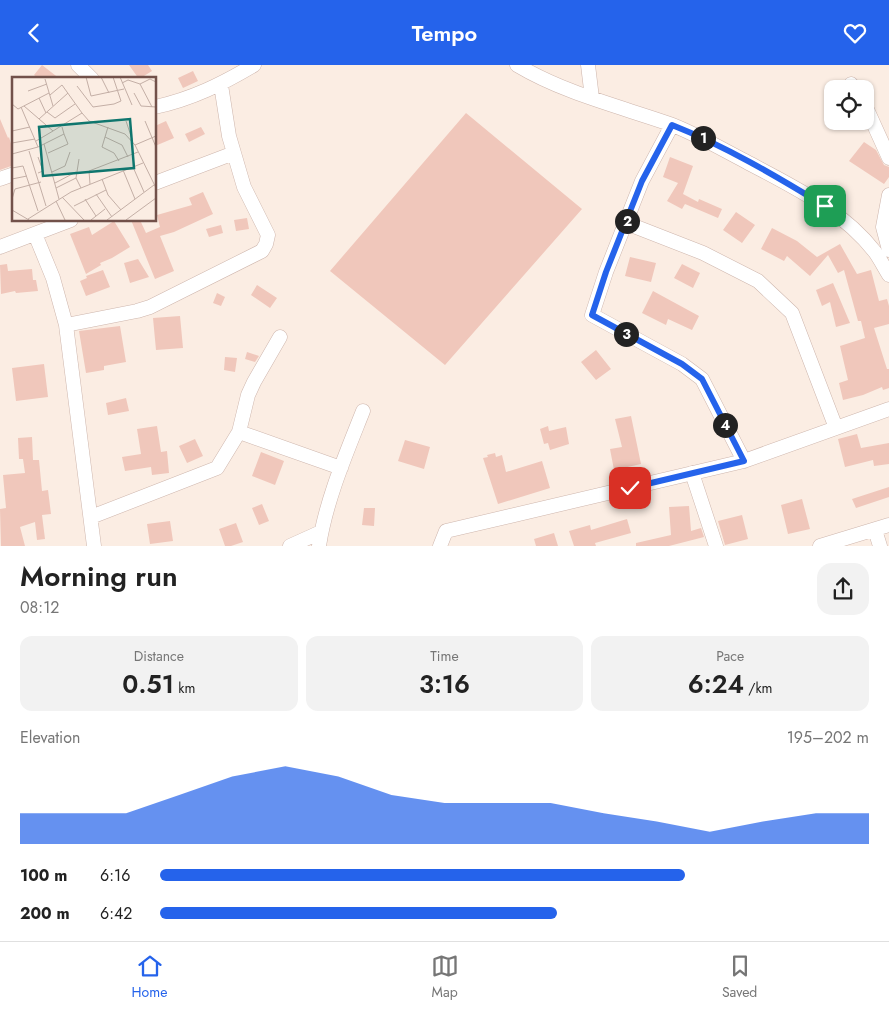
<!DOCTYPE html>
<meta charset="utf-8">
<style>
:root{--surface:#fff;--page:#f2f2f2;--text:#222;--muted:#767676;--line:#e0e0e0;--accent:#2563eb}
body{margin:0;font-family:Jost,sans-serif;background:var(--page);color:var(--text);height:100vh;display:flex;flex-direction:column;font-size:19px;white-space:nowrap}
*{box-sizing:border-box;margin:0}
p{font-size:16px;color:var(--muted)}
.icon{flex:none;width:28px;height:28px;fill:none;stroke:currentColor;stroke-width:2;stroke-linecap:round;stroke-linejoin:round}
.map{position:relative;height:481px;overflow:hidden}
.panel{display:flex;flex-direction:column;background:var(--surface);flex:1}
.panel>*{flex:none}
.fabs{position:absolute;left:824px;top:15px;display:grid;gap:10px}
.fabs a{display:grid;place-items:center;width:50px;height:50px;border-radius:10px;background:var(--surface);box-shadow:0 1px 4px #0004;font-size:25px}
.pin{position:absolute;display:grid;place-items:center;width:42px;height:42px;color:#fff;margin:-21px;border-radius:10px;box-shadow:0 2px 8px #0006}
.km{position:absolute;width:25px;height:25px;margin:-12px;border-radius:50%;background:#222;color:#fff;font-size:14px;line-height:25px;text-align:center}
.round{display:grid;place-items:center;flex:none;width:52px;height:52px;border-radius:15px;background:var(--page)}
.summary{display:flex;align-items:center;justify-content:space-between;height:85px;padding:0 20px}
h1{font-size:28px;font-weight:600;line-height:38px}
.figures{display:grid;grid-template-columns:repeat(3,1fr);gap:8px;height:85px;padding:5px 20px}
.figures div{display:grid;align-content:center;border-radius:12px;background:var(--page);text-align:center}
.figures b{font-size:25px;font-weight:600}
.figures small{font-size:14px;font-weight:400}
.figures p{font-size:14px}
.chart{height:140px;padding:10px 20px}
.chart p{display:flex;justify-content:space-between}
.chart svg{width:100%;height:90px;margin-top:5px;fill:var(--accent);opacity:.7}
ul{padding:0 20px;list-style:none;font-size:16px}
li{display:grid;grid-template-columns:80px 60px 1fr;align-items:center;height:38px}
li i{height:12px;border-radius:6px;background:var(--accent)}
header{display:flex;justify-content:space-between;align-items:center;height:65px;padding:0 20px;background:var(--accent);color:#fff;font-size:22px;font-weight:600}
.tabs{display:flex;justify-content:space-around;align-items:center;height:70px;border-top:1px solid var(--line);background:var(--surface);font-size:14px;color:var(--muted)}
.tabs a{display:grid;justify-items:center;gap:2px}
.tabs .selected{color:var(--accent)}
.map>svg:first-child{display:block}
.building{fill:#f0c7bb}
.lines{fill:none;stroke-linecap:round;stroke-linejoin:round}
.minor-casing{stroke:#ceb6ad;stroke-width:15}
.minor{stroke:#fff;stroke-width:14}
.route-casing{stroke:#fff;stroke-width:10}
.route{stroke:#2563eb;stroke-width:6}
.inset-road{fill:none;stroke:#c4afa6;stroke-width:1}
.view{fill:#0f766e;fill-opacity:0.15;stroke:#0f766e;stroke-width:2.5}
.inset-edge{fill:none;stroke:#72514a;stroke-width:2.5}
</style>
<header><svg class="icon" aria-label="back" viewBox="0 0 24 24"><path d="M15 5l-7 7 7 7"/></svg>Tempo<svg class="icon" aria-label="heart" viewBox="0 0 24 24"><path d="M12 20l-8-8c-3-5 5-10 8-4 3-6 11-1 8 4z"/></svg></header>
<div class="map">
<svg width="889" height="481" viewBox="0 0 889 481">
<rect width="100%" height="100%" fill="#fbede3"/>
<!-- building -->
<path class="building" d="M42 0 60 14H39L34 10Z
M129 0H148L152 6 139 14Z
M193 6 198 16 183 23 178 13Z
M466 48 582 144 445 300 330 206Z
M0 54 8 73 9 72 14 89V100L0 105Z
M166 56 174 73 155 81V61Z
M201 62 205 69 189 77 185 69Z
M864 77 876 85 884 100 889 102V112L884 119 849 96Z
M670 92 693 101 683 129 698 137 699 134 722 144 718 153 685 139 682 144 667 136 678 118 663 112Z
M203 127 213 149 174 167 160 171 174 206 155 214 131 155H140L146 168 160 162 157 150 192 140 189 133Z
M736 147 755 160 742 178 723 165Z
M247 153 249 164 236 166 234 155Z
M114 156 130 182 112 193 100 198 101 200 86 209 70 169 89 162 92 170Z
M221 160 223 168 209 172 206 164Z
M772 163 797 176 817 192 840 179 857 209 871 205 879 236 887 234 889 241V259L874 263 887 304H889V323L883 325 882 322 863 330 843 335 839 318 848 315 840 281 865 273 861 256H858L844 205 838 208 828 190 810 211 787 191 784 196 761 184Z
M630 192 656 198 651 217 625 211Z
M138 194 149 212 130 218 124 198Z
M7 199 8 206 32 204 33 215H36L38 226 16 228 15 226 1 229 0 200Z
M682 199 700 208 693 223 674 213Z
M103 205 110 222 86 231 80 216 87 213 86 211Z
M833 218 850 258 836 262 830 237 822 241 816 225Z
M257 220 277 233 270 243 251 230Z
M653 226 699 251 692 265 668 254 666 260 642 248Z
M217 228 225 232 221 241 213 238Z
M180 251 183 283 156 285 153 253Z
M120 261 126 297 104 301V305L86 308 79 266Z
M596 285 611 304 596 315 581 297Z
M247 287 259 291 255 297 245 294Z
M225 292 237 293 235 307 224 305Z
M44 299 48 332 16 336 12 303Z
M126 333 129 346 108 350 106 338Z
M631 351 641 399 614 405 610 384 622 382 615 354Z
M157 361 161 387 167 386 169 408 152 410 151 402 125 406 122 392 141 389 137 364Z
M548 361 549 366 566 362 569 379 550 385 548 378 544 379 540 364Z
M857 369 861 383 889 378V399L874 401 873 395 845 402 838 374Z
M32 372 33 395H39L42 426 48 425 51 449 42 450 45 474 37 475 35 457 20 462 25 481H1L0 444 6 443 3 410 25 408 23 394H19L18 373Z
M195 374 203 391 187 398 179 381Z
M405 375 430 382 424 404 398 396Z
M261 387 284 396 275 420 252 411Z
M495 388 496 392 502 390 506 407 542 396 550 423 498 439 483 393 488 392 487 390Z
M889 422V432L856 443 852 434Z
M802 434 810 464 788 469 781 440Z
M262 439 269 456 259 460 252 443Z
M689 441 691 466 701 463 704 472 669 481H636V478L671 470 669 442Z
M364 443H375L374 461 362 460Z
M742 450 748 474 725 480 718 456Z
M627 454 631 468 595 478 596 481H574L569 466 590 460 591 465Z
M170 456 173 476 150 479 147 459Z
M236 458 243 477 231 481H225L219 464Z
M554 468 558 481H536L534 474Z"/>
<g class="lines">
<defs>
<path id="minor" d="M78 0 92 14
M517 0C564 28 618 41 670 59 696 69 720 83 745 96 791 121 842 144 875 187 880 194 884 202 889 210
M588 0 592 33
M851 19 855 24
M865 40 889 93
M155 42C192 34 222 19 254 0
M672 60 642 116 606 207 592 250 682 299 702 314 744 396
M0 114 14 109
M155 118 234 88 229 71 221 20
M889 130 883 162 889 185
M626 158 703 188 758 216 792 248 836 363
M35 169 53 213 66 260 94 481
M0 182 71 155
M66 260 137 246 150 242 262 186 266 179 268 170 244 122 234 88
M239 367 341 403
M692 408 716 481
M91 452 217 403 239 367 248 330 254 317 280 272
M875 465 880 481
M290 481 321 467
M319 481C326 435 346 389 363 346
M440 481 446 466 744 396 889 344
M820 481 889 460"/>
</defs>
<!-- minor casing -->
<use href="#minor" class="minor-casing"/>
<!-- minor -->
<use href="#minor" class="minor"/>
</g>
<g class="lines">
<defs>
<path id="route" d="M630 423 744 396 702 314 682 299 592 250 606 207 642 116 672 60C725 81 776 111 825 141"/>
</defs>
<!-- route casing -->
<use href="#route" class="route-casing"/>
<!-- route -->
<use href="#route" class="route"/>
</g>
<!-- overview -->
<g transform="translate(12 12)">
<rect width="144" height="144" fill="#fbede3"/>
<path class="inset-road" d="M74 0 79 19 112 12M89 0 97 16M108 0 120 28M33 2 41 29M110 6 116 3 128 7 138 2 144 5M128 7 140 30M65 9 81 30 102 27 109 24 101 0M16 14 35 7M122 16 129 29 144 30M38 18 50 8 70 36M27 21 34 36M0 27 6 32 37 16M12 29 41 54 70 36 77 44 113 57 123 68 144 111M9 30 26 70 52 57 50 50M35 35 43 41 63 27M27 42 56 16M114 44 120 62M133 44 144 70M96 50 90 70 102 76 107 84M0 54 18 50M93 60 110 68 116 80M24 64 41 54M0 66 23 62M32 67 47 122M123 68 144 59M17 74 34 129M36 76 56 67 52 57M0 77 26 70M67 82 64 101 69 111M121 90 132 115M0 91 11 89 26 134M111 93 123 122M40 95 53 89 58 75M26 96 31 94 26 80M0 102 15 99M90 102 96 118 109 133M43 106 64 95M78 107 77 94 126 75M44 111 64 101M84 117 100 140M50 120 72 143M0 122 3 112 29 105M73 122 84 139M44 124 53 143M62 129 94 113M0 133 17 143M16 142 59 115 131 86M79 143 93 132M95 143 142 108M114 143 144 121"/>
<path class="view" d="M118 42 122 91 31 99 27 50Z"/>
<rect width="144" height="144" class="inset-edge"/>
</g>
</svg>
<div class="fabs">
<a><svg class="icon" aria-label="locate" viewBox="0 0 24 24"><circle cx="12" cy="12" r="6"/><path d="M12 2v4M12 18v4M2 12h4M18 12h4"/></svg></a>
</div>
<div class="pin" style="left:825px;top:141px;background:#1e9e55"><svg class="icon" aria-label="arrive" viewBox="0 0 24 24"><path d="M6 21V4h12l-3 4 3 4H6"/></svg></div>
<div class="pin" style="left:630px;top:423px;background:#d93025"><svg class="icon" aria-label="check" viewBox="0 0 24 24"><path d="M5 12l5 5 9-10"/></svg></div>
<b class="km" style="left:703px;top:73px">1</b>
<b class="km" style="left:627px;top:156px">2</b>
<b class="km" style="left:626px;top:269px">3</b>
<b class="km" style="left:725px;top:360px">4</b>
</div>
<section class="panel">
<div class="summary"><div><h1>Morning run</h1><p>08:12</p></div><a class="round"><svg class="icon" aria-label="share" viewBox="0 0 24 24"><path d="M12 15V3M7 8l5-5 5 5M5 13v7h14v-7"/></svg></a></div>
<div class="figures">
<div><p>Distance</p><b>0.51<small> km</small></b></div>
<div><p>Time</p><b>3:16</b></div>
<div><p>Pace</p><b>6:24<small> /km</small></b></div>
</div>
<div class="chart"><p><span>Elevation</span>195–202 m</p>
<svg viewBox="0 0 160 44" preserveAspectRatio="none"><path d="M0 44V29L10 29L20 29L30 20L40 11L50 6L60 11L70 20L80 24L90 24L100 24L110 29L120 33L130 38L140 33L150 29L160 29V44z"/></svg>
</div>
<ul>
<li><b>100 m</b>6:16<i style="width:74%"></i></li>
<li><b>200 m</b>6:42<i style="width:56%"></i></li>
</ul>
</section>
<nav class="tabs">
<a class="selected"><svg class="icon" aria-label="home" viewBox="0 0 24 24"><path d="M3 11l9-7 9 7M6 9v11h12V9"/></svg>Home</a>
<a><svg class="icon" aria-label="map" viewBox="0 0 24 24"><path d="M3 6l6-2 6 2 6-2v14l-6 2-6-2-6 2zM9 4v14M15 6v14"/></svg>Map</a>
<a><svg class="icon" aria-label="saved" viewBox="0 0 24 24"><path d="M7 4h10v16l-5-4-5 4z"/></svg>Saved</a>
</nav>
